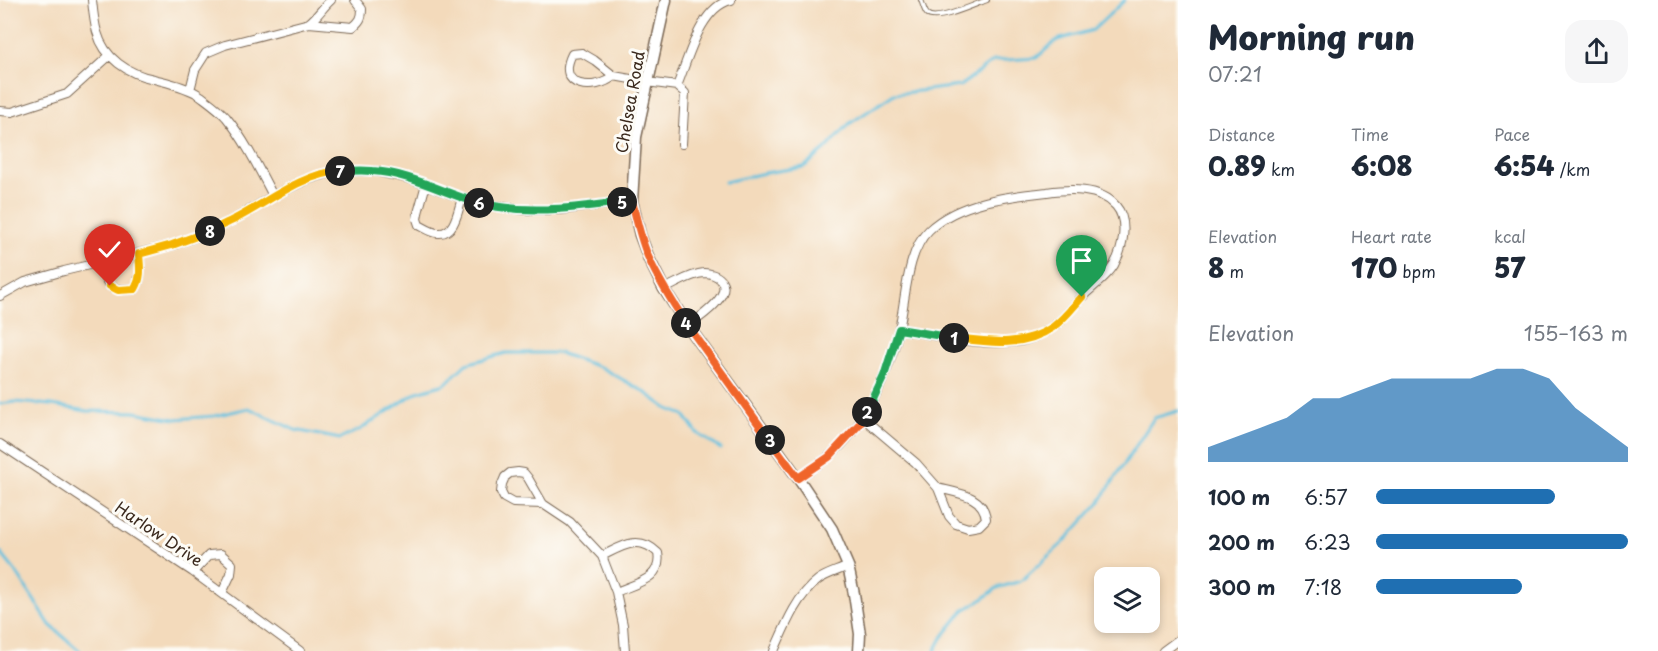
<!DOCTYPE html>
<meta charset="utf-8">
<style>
:root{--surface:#fff;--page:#f6f6f7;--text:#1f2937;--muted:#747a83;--accent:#1f6fb2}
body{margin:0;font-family:"Playpen Sans",sans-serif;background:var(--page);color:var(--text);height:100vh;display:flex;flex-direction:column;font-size:22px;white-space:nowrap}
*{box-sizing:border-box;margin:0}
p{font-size:20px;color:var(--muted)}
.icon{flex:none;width:33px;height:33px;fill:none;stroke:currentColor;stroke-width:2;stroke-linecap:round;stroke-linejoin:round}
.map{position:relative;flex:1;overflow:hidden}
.sheet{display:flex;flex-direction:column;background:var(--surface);width:480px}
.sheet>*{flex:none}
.buttons{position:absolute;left:1094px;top:567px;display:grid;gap:12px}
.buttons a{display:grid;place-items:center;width:66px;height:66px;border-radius:12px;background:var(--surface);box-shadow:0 3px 9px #0003;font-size:30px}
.pin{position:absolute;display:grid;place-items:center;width:51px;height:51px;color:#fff;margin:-62px -26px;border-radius:50% 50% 50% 0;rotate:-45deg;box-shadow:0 0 6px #0007}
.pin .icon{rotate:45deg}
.km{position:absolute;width:30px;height:30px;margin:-15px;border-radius:50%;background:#222;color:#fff;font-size:16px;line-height:30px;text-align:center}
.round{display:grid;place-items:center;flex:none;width:63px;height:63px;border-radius:18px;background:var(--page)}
.headline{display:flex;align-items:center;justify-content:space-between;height:102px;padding:0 30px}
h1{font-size:33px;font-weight:800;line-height:45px}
.figures{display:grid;grid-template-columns:repeat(3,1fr);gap:9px;height:102px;padding:6px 30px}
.figures div{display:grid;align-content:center}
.figures b{font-size:26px;font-weight:800}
.figures small{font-size:16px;font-weight:400}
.figures p{font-size:16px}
.chart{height:168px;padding:12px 30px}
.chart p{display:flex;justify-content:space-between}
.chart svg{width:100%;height:108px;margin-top:6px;fill:var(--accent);opacity:.7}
ul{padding:0 30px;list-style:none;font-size:20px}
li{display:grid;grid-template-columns:96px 72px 1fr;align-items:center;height:45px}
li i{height:15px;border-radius:8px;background:var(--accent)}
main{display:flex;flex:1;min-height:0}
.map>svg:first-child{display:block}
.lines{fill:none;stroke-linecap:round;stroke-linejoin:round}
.stream{stroke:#60c0de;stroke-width:3}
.lane-casing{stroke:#7b6855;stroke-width:6}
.street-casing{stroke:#7b6855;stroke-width:10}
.secondary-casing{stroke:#7b6855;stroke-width:13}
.lane{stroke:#fff;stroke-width:4}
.street{stroke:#fff;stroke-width:8}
.secondary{stroke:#fff;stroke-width:10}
.split-1-casing{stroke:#fff;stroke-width:12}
.split-2-casing{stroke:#fff;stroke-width:12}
.split-3-casing{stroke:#fff;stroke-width:12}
.split-4-casing{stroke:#fff;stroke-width:12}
.split-5-casing{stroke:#fff;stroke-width:12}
.split-6-casing{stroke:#fff;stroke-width:12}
.split-7-casing{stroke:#fff;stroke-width:12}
.split-8-casing{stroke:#fff;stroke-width:12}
.split-9-casing{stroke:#fff;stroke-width:12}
.split-1{stroke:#f5b400;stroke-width:8}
.split-2{stroke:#22a559;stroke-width:8}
.split-3{stroke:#f0652b;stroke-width:8}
.split-4{stroke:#f0652b;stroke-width:8}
.split-5{stroke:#f0652b;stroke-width:8}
.split-6{stroke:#22a559;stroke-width:8}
.split-7{stroke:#22a559;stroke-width:8}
.split-8{stroke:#f5b400;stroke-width:8}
.split-9{stroke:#f5b400;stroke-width:8}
.labels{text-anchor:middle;stroke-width:6;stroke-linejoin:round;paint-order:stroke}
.street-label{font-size:16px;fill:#3b2a1e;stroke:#fdfcf7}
</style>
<main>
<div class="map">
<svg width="1178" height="651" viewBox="0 0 1178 651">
<rect width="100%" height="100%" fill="#fdfcf7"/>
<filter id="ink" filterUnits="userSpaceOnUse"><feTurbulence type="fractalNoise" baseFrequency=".0167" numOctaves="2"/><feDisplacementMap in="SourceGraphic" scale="12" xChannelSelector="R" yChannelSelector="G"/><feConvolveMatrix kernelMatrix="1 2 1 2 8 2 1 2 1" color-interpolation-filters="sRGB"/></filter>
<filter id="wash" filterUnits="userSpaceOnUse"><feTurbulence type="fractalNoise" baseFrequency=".008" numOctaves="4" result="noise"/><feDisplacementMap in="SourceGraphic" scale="24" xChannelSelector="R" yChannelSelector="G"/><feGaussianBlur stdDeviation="1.35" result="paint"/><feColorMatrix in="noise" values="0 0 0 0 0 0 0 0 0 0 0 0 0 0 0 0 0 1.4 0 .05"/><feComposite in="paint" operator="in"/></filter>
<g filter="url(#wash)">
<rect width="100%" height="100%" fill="#f3dabb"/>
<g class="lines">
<!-- stream -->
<path class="stream" d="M725 182 764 173 804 167 825 150 849 124 894 94 960 86 993 61 1036 58 1057 40 1093 30 1125 0
M0 404 15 402 52 405 87 411 135 412 175 419 214 416 249 408 295 430 340 439 361 429 417 392 445 384 466 364 506 353H559L602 368 643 391 668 409 684 415 697 433 721 449
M0 552 16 572 50 625 80 651
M935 651 943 636 964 610 980 601 997 588 1021 581 1063 543 1099 503 1154 418 1178 411"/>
</g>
</g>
<g filter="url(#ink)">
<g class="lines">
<defs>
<path id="lane" d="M921 0C923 4 924 11 927 14 935 23 976 4 987 0"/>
<path id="street" d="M92 0C93 10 94 22 97 32 104 58 128 74 154 79 169 83 188 87 201 96 209 102 219 109 226 117 245 140 259 169 273 196
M309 23C318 16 323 7 331 0
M614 76C595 92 555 88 572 54L582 53 594 60 614 76 647 82 677 86
M677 86C688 60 700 7 731 0
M677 86 685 93 682 144
M190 90 195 70 206 53 225 45 309 23 353 27C360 21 362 18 362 9L355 0
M0 111 12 112 67 94 109 56
M426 184 418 213 417 219 419 225C425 228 432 233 438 233 455 235 458 210 462 198
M103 261C106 287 107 291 135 289 142 277 140 267 139 254
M664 289C676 284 690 274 704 273 709 273 717 275 721 280 733 296 699 318 688 326
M0 296 25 282 64 271 173 245 203 234 235 219 273 196 306 180 336 171H374L411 179 462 198 483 204 524 210H560L632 201
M864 419 916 463 938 488 949 516 956 524 968 528 979 526 986 519C984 495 957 493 938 488
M0 444 193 572 300 651
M798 478C808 471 819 465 828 457 866 426 888 376 899 329 906 300 906 252 929 230 958 202 1009 196 1047 192 1069 189 1100 187 1116 206 1129 221 1123 249 1114 265 1107 277 1092 287 1082 297 1073 306 1064 319 1054 326 1044 333 1032 339 1021 341 981 347 938 336 899 329
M543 504 513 503 504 498 501 492 502 484 505 477 510 473 518 472 524 473 528 478 543 504 570 522 602 556 616 592 623 625 625 651
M602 556C622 546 639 534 658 553 663 579 636 583 616 592
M193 572 209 555 221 554 232 564 231 574 222 593
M774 651C785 626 796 597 818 580 826 574 838 571 848 566
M1163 651 1178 640"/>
<path id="secondary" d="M666 0 636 137 632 201 640 235 649 259 664 289 688 326 798 478 832 529 848 566 854 594 860 634 859 651"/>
</defs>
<!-- lane casing -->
<use href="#lane" class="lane-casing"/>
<!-- street casing -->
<use href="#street" class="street-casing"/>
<!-- secondary casing -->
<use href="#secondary" class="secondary-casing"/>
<!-- lane -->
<use href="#lane" class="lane"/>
<!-- street -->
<use href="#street" class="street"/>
<!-- secondary -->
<use href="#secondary" class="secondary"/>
</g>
</g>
<g class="lines" filter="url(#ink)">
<defs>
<path id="split-1" d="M954 338C988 342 1023 348 1053 327 1064 319 1073 307 1082 297"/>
<path id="split-2" d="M867 412 884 376 899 329 954 338"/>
<path id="split-3" d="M770 440 798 478 829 457 864 419 867 412"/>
<path id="split-4" d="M686 323 770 440"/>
<path id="split-5" d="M622 202 632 201C637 221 641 242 650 261 660 283 673 303 686 323"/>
<path id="split-6" d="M479 203C527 215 574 208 622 202"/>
<path id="split-7" d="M340 171C350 171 362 170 372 171 410 173 443 193 479 203"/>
<path id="split-8" d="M210 231C218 227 227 223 235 219 268 202 301 174 340 171"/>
<path id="split-9" d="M110 286 118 290 135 289C142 277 140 267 139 254L172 245 210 231"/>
</defs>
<!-- split-1 casing -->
<use href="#split-1" class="split-1-casing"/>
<!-- split-2 casing -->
<use href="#split-2" class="split-2-casing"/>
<!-- split-3 casing -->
<use href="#split-3" class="split-3-casing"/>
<!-- split-4 casing -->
<use href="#split-4" class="split-4-casing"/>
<!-- split-5 casing -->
<use href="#split-5" class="split-5-casing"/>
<!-- split-6 casing -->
<use href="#split-6" class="split-6-casing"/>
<!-- split-7 casing -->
<use href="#split-7" class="split-7-casing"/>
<!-- split-8 casing -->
<use href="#split-8" class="split-8-casing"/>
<!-- split-9 casing -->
<use href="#split-9" class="split-9-casing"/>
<!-- split-1 -->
<use href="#split-1" class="split-1"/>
<!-- split-2 -->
<use href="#split-2" class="split-2"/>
<!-- split-3 -->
<use href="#split-3" class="split-3"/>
<!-- split-4 -->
<use href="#split-4" class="split-4"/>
<!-- split-5 -->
<use href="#split-5" class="split-5"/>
<!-- split-6 -->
<use href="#split-6" class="split-6"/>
<!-- split-7 -->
<use href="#split-7" class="split-7"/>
<!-- split-8 -->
<use href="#split-8" class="split-8"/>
<!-- split-9 -->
<use href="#split-9" class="split-9"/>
</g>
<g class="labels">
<!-- street labels -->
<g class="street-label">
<text transform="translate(630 102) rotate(-80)" y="6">Chelsea Road</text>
<text transform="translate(159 534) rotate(34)" y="6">Harlow Drive</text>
</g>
</g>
</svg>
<div class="buttons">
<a><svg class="icon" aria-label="layers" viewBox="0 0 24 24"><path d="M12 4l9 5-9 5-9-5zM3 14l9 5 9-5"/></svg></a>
</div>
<div class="pin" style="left:1082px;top:297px;background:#1e9e55"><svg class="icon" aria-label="arrive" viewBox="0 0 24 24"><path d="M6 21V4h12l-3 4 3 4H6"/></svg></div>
<div class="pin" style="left:110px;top:286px;background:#d93025"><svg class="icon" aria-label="check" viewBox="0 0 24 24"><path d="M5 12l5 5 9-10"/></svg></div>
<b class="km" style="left:954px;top:338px">1</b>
<b class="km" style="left:867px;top:412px">2</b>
<b class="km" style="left:770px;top:440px">3</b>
<b class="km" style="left:686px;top:323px">4</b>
<b class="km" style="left:622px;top:202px">5</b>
<b class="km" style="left:479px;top:203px">6</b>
<b class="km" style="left:340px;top:171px">7</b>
<b class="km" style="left:210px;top:231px">8</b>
</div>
<section class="sheet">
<div class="headline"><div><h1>Morning run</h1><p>07:21</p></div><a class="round"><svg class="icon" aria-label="share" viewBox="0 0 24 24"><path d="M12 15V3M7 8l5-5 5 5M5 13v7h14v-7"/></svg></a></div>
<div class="figures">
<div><p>Distance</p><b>0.89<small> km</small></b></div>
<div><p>Time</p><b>6:08</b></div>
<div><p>Pace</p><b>6:54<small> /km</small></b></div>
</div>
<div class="figures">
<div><p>Elevation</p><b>8<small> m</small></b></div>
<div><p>Heart rate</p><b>170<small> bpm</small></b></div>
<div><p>kcal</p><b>57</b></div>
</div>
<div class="chart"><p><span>Elevation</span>155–163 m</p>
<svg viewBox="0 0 160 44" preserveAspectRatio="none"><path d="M0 44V38L10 34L20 30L30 26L40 18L50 18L60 14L70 10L80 10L90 10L100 10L110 6L120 6L130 10L140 22L150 30L160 38V44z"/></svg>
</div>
<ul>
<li><b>100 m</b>6:57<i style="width:71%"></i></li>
<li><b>200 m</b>6:23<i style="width:100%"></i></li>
<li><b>300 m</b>7:18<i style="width:58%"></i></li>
</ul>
</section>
</main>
